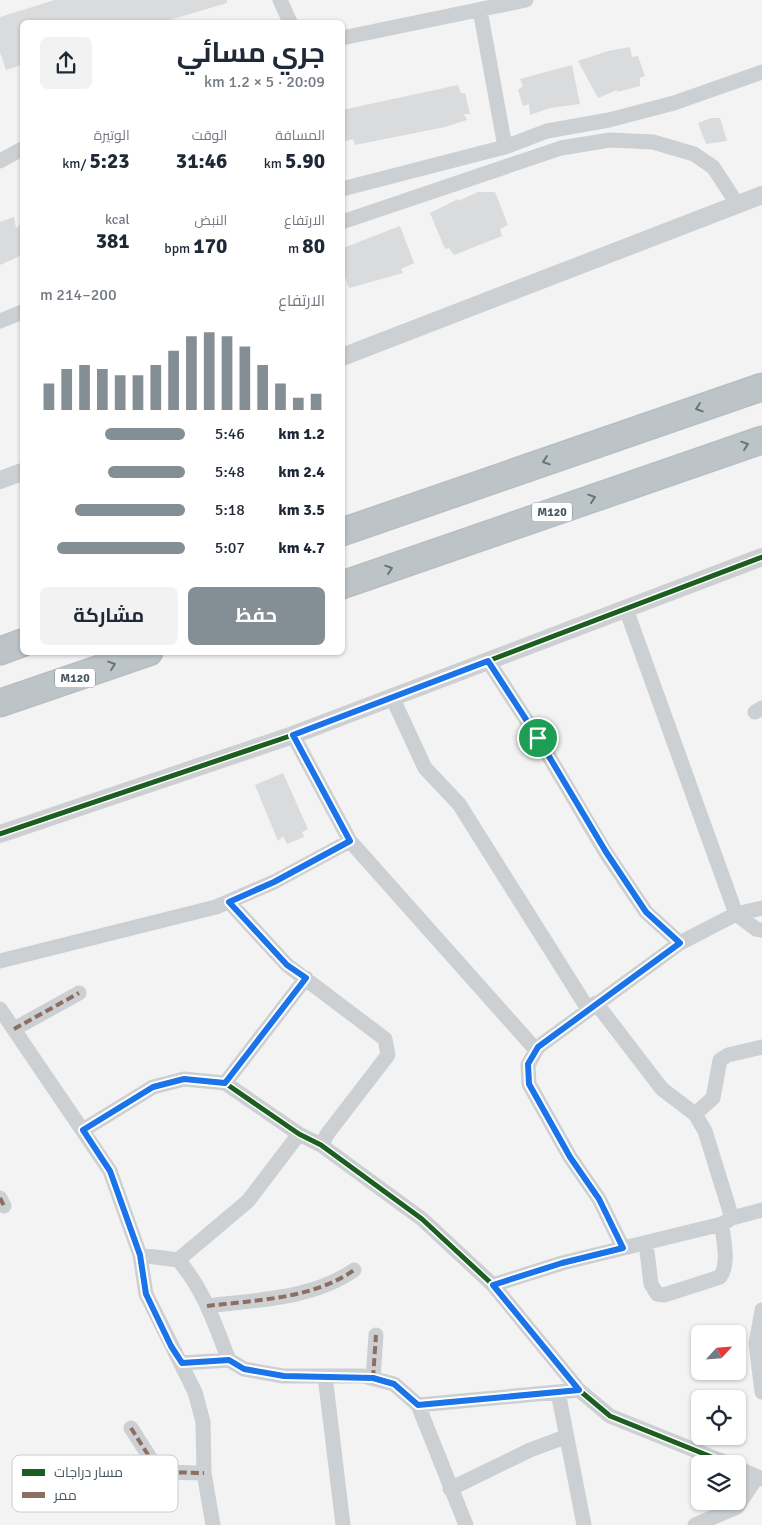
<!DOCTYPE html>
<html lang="ar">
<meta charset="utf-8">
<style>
:root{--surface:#fff;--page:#f2f2f3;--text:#1f2937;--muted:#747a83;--accent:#838e95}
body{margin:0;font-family:Signika,Cairo,sans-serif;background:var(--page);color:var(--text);direction:rtl;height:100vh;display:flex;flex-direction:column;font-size:19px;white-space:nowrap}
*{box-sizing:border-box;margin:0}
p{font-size:16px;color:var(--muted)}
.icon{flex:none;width:28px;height:28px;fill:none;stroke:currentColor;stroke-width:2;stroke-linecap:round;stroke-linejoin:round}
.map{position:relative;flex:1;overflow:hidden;direction:ltr}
.side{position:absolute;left:20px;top:20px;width:325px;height:635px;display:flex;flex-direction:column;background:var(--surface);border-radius:8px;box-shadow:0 1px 4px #0004;direction:rtl}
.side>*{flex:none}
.needle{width:32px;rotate:64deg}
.buttons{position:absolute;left:691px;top:1325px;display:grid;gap:10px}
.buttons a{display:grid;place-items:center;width:55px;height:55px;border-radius:8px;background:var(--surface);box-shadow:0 1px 4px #0004;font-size:25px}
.pin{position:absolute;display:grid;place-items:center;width:42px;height:42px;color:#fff;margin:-21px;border:2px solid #fff;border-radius:50%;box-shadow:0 1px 5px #0007}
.round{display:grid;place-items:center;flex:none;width:52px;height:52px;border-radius:8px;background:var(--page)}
.overview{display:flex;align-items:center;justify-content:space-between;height:85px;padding:0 20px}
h1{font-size:28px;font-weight:700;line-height:38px}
.metrics{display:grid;grid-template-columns:repeat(3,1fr);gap:8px;height:85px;padding:5px 20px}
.metrics div{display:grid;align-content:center}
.metrics b{font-size:21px;font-weight:700}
.metrics small{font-size:14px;font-weight:400}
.metrics p{font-size:14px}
.chart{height:140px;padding:10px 20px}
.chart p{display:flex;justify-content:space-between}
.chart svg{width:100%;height:90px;margin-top:5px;stroke:var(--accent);stroke-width:6}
.primary-button{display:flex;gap:10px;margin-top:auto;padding:10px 20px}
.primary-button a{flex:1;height:58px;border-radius:8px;background:var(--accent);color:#fff;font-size:20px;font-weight:700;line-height:58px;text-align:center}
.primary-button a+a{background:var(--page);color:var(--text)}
ul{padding:0 20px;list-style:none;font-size:16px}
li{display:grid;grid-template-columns:80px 60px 1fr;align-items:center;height:38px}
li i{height:12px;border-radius:6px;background:var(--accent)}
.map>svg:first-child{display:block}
.building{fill:#d9dbdc}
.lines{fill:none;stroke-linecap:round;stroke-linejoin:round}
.motorway-casing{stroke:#b7bec3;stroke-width:29}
.minor{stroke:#cdd0d2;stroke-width:15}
.tertiary{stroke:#cdd0d2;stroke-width:18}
.motorway{stroke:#bdc4c8;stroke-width:26}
.quiet{stroke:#8d6e63;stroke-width:4;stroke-dasharray:8 4;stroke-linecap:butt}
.cycleway-casing{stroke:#fff;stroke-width:8}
.cycleway{stroke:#1b5e20;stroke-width:5}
.oneway{stroke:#64737c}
.route-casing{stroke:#fff;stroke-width:10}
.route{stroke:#1a73e8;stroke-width:6}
.labels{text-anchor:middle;stroke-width:4;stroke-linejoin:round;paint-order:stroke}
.shield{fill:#fff;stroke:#7e8a91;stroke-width:1}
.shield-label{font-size:12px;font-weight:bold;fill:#475862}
.key{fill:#fff;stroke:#c8cdd0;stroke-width:1}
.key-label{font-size:14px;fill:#475862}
</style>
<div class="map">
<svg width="762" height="1525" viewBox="0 0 762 1525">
<rect width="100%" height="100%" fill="#f3f3f3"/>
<!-- building -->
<path class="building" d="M55 0H227V3L163 22H22V65L6 70 0 52V17Z
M630 47 632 57 638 56 645 76 640 78V86L617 92V90L598 98 578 61 608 51Z
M572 65 580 104 550 108 530 115 529 104 523 106 518 90 523 86 520 79Z
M458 85 461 93H465L470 114H464L467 120 445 127 355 145 353 139 342 142V110Z
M711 118H720L727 141 706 144 698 123Z
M478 192H495L508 225 500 229 502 236 454 255 449 248 445 249 430 213 458 199V201Z
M14 217 16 228 22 223V255L0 265V222Z
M400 226 414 263 401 269 403 273 349 288 342 268 343 248Z
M283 773 308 829 302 832 304 837 287 844 283 836 278 841 255 785Z"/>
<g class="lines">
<defs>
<path id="motorway" d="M342 532 762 387
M342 585 762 440
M0 651 22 643
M0 703 149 652"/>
</defs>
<!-- motorway casing -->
<use href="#motorway" class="motorway-casing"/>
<!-- minor -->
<path class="minor" d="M280 0 290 22
M480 10 505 147
M342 38 526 0
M0 161 22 149
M342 189 505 147 547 131 609 120 674 103 762 72
M342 222 561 148 610 140 653 142 694 154 713 167 738 205
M0 321 22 312
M626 609 736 914 756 929 762 930
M488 661 538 738 606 853 646 912 680 943
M392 697 425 768 459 804 588 1009
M755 712 762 708
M293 735 350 841 536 1050
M229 902 287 965 385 1039 388 1055 328 1133 321 1145
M0 961 216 907 274 882 350 841
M596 1003 662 1089 695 1114 705 1131 732 1218
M0 1009 110 1171 140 1255 146 1294 195 1392 203 1422 204 1473 213 1525
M14 1029 79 993
M225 1083 306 978
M695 1114 713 1098 720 1060 728 1055 762 1047
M83 1130 153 1087 184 1079 225 1083 299 1134 321 1145 422 1219 493 1285 579 1390 610 1416 729 1464
M0 1198 4 1206
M646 1243 651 1284 657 1294 664 1295 720 1277C730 1263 723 1241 722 1224
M623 1248 599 1199 570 1157 529 1084 528 1065 538 1047 680 943 736 914 762 908
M140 1255 178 1260 248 1201 299 1134
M178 1260C204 1289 215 1325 229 1360
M493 1285 562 1263 722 1224 732 1218 762 1210
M207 1306C256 1300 313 1299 354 1270
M762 1310 756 1344 762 1392
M182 1363 229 1360 244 1369 283 1376H363L394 1384 418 1405 466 1525
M325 1376 343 1525
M373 1378 376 1335
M558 1392 584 1525
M418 1405 579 1390
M131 1428 159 1472 204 1473
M738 1468 762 1479
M450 1489 530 1450 565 1437
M695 1525 737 1507 757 1477"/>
<!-- tertiary -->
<path class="tertiary" d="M342 357 762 195
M0 480 22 472
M0 834 293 735 762 557"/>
<!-- motorway -->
<use href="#motorway" class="motorway"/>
<!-- quiet -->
<path class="quiet" d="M14 1029 79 993
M0 1198 4 1206
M207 1306C256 1300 313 1299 354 1270
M373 1378 376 1335
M131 1428 159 1472 204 1473"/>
<defs>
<path id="cycleway" d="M0 834 293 735 762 557
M83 1130 153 1087 184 1079 225 1083 299 1134 321 1145 422 1219 493 1285 579 1390 610 1416 729 1464"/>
</defs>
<!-- cycleway casing -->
<use href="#cycleway" class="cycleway-casing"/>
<!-- cycleway -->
<use href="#cycleway" class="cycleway"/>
</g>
<!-- one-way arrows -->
<defs><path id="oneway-chevron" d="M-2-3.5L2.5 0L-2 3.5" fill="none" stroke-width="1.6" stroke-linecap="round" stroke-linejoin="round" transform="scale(1.25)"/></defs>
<g class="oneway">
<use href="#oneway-chevron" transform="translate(699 408) rotate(161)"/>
<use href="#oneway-chevron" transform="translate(745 445) rotate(-19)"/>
<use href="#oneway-chevron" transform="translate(546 461) rotate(161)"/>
<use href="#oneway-chevron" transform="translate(592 498) rotate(-19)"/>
<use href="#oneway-chevron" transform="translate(389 569) rotate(-19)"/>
<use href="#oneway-chevron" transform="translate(112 665) rotate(-19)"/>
</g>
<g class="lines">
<defs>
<path id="route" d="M488 661 538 738 606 852 646 912 680 943 538 1047 528 1064 529 1084 570 1157 599 1199 623 1248 562 1263 493 1285 579 1390 418 1405 394 1384 373 1378 284 1376 244 1369 229 1360 182 1363 171 1346 146 1294 140 1255 110 1171 83 1130 153 1087 184 1079 225 1083 306 978 287 965 229 902 274 882 350 841 293 735Z"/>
</defs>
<!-- route casing -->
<use href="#route" class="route-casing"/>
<!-- route -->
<use href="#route" class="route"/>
</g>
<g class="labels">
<!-- shield labels -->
<g class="shield">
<rect x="532" y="502.5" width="40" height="19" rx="4"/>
<rect x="55" y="668.5" width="40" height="19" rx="4"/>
</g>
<g class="shield-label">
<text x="552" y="516">M120</text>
<text x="75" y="682">M120</text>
</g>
</g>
<!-- legend -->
<rect x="12" y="1455" width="166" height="57" rx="8" class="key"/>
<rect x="22" y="1469" width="23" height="7" fill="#1b5e20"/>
<rect x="22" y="1492" width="23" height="6" fill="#8d6e63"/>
<g class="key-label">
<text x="54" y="1477">مسار دراجات</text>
<text x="54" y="1500">ممر</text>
</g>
</svg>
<div class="buttons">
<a><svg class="needle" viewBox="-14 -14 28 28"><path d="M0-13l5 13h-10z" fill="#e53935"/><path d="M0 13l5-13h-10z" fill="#747a83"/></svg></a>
<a><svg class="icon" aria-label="locate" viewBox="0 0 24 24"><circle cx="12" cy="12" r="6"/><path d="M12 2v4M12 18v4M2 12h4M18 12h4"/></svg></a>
<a><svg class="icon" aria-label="layers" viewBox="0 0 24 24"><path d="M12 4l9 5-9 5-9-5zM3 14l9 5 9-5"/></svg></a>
</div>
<div class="pin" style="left:538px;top:738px;background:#1e9e55"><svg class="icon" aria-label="arrive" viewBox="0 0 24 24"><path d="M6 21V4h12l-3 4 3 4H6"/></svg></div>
<section class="side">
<div class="overview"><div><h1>جري مسائي</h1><p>20:09 · 5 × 1.2 km</p></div><a class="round"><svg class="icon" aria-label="share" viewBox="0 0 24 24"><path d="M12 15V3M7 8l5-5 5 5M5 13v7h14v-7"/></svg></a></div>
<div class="metrics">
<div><p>المسافة</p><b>5.90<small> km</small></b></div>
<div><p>الوقت</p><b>31:46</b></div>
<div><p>الوتيرة</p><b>5:23<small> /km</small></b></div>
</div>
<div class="metrics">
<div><p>الارتفاع</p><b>80<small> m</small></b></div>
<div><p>النبض</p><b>170<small> bpm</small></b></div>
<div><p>kcal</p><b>381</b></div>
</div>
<div class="chart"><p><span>الارتفاع</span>200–214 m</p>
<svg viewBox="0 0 160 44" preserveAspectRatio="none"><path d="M5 44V31M15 44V24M25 44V22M35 44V24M45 44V27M55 44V27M65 44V22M75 44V15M85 44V8M95 44V6M105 44V8M115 44V13M125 44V22M135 44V31M145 44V38M155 44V36"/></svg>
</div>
<ul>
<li><b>1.2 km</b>5:46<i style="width:55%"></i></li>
<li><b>2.4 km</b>5:48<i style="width:53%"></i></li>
<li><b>3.5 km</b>5:18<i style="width:76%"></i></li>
<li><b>4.7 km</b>5:07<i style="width:88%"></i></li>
</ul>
<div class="primary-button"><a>حفظ</a><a>مشاركة</a></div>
</section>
</div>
